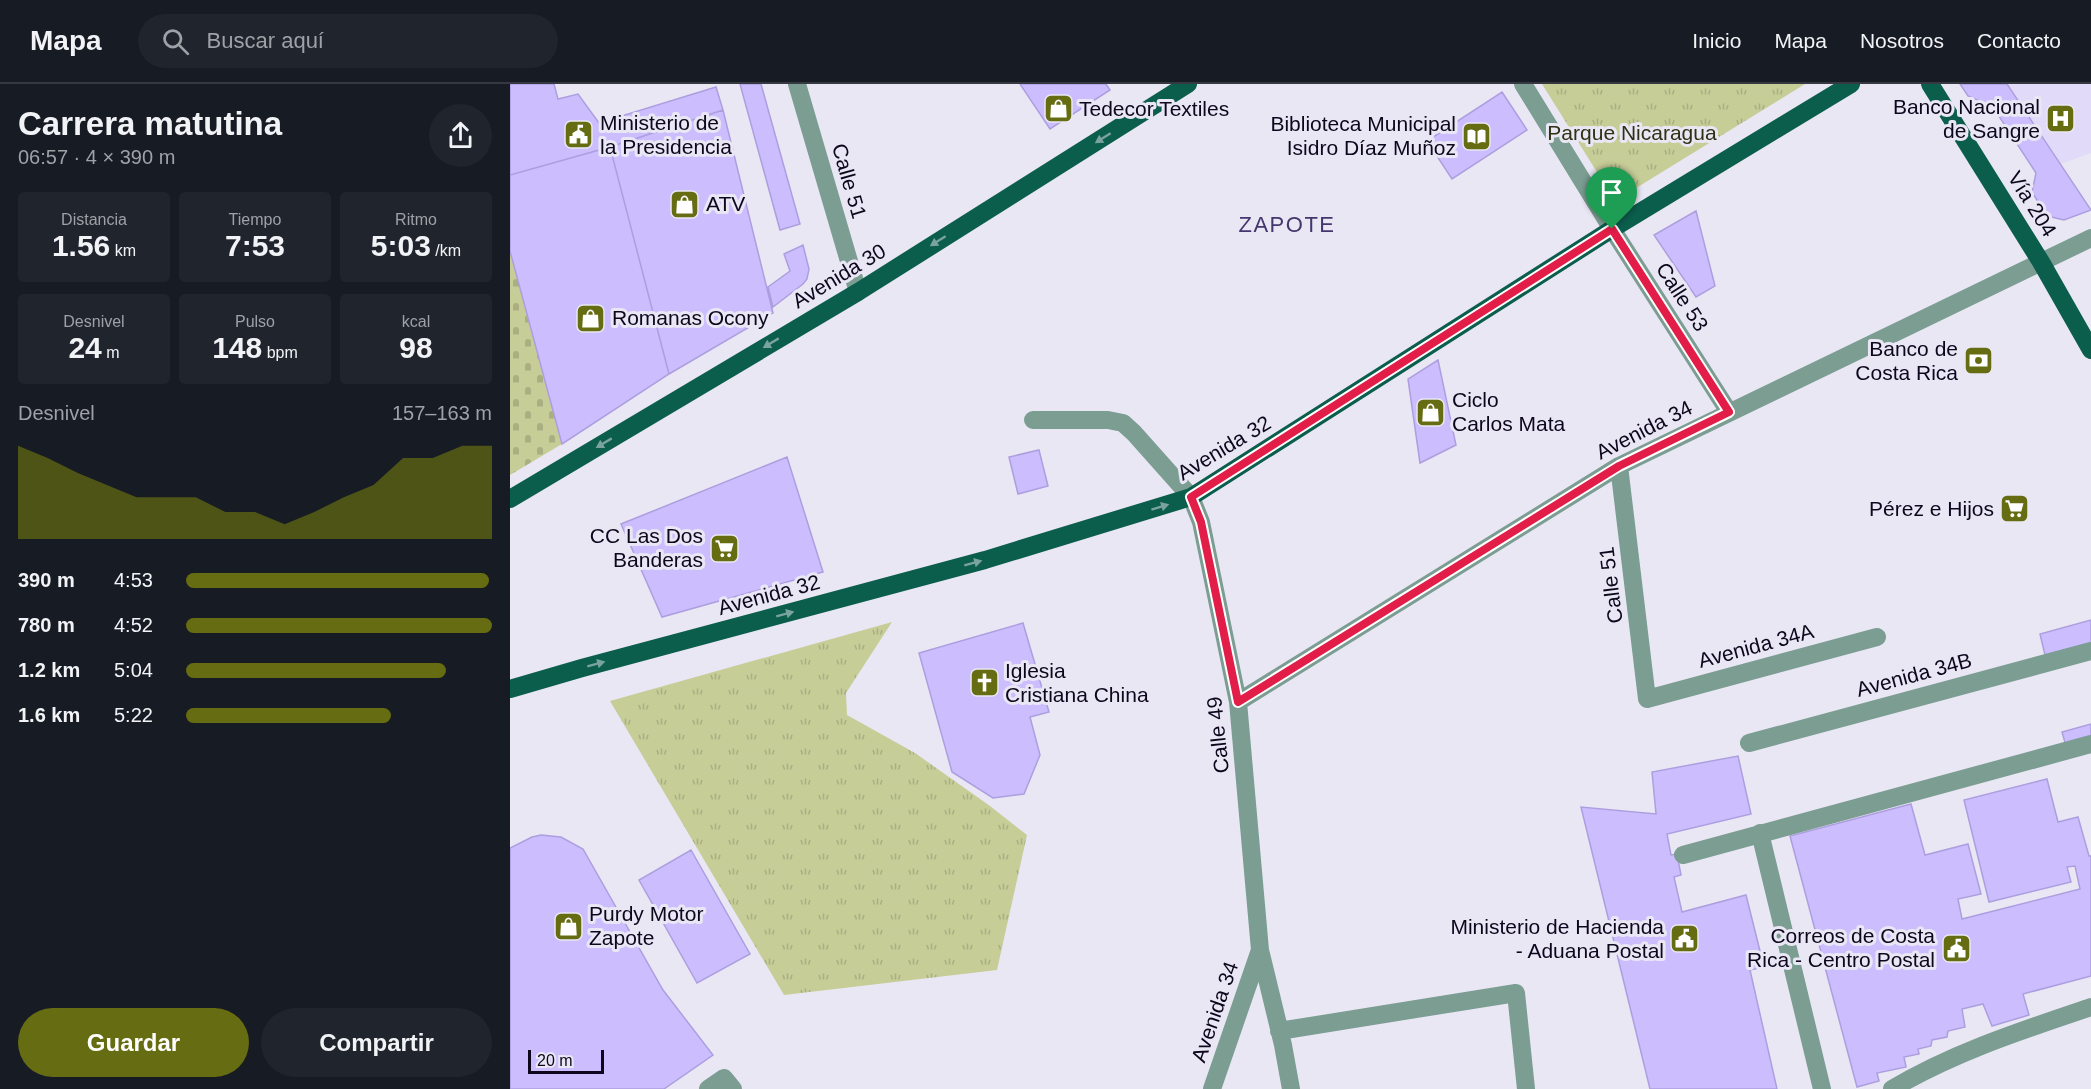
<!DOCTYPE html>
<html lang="es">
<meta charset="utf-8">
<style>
:root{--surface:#171b24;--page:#20242c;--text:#f1f3f6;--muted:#9ea1a6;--line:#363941;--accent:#666c11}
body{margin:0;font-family:Helvetica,sans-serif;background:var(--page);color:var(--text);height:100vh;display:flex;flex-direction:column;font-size:22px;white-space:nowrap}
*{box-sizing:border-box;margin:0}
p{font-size:20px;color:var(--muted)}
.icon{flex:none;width:33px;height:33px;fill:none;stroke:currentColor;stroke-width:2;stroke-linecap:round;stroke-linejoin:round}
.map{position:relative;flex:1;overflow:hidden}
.sheet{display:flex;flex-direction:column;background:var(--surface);width:510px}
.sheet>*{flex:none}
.scale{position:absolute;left:18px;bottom:15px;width:76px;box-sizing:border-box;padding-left:6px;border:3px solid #0d071d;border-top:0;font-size:16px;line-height:21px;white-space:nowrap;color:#0d071d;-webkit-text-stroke:4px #eae7f5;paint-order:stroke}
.pin{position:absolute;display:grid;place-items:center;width:51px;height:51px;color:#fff;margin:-62px -26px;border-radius:50% 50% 50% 0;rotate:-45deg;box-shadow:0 0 6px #0007}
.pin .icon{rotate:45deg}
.round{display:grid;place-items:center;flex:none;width:63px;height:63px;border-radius:32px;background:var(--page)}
.head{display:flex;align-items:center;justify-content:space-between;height:102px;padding:0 18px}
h1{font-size:33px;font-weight:700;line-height:45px}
.figures{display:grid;grid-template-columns:repeat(3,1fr);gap:9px;height:102px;padding:6px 18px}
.figures div{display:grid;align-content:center;border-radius:6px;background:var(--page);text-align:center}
.figures b{font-size:30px;font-weight:700}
.figures small{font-size:16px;font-weight:400}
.figures p{font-size:16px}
.chart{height:168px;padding:12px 18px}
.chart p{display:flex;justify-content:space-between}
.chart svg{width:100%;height:108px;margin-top:6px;fill:var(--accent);opacity:.7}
.primary-button{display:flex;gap:12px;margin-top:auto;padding:12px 18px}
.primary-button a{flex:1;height:69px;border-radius:36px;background:var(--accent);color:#fff;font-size:24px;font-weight:700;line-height:69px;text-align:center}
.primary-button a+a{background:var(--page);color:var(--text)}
ul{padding:0 18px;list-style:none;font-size:20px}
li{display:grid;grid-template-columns:96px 72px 1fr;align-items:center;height:45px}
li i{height:15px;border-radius:8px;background:var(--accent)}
header{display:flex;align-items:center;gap:36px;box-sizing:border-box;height:84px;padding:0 30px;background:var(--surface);border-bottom:2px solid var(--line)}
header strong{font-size:28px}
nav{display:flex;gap:33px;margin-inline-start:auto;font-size:21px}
.search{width:420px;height:54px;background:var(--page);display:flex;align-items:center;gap:15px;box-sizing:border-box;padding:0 21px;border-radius:33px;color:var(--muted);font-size:22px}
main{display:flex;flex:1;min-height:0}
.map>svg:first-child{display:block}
.built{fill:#e1dbf9}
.grass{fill:url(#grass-tufts)}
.cemetery{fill:url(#cemetery-stones)}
.building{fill:#cbbdfe;stroke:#ad9fdf;stroke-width:1.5}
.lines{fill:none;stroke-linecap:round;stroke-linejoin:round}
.minor{stroke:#7b9d92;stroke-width:18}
.major{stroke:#0b5d4c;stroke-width:18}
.oneway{fill:#7aa2a0}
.route-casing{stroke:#fff;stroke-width:12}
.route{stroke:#e11d48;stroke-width:8}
.labels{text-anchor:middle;stroke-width:6;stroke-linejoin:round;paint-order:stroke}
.poi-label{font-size:21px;fill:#0d071d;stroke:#eae7f5;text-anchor:end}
.park-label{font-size:21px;fill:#2e3113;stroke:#eae7f5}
.street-label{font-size:21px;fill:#0d071d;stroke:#eae7f5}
.neighbourhood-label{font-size:22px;letter-spacing:1.5px;fill:#45366d;stroke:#eae7f5}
</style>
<header>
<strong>Mapa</strong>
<div class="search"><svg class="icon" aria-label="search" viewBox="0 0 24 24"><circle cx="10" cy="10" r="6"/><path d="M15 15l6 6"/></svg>Buscar aquí</div>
<nav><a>Inicio</a><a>Mapa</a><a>Nosotros</a><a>Contacto</a></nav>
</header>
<main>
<section class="sheet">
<div class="head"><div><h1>Carrera matutina</h1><p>06:57 · 4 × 390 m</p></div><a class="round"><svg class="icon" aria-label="share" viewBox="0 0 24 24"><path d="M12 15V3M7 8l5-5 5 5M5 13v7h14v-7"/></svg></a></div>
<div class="figures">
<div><p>Distancia</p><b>1.56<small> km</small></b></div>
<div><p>Tiempo</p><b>7:53</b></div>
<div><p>Ritmo</p><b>5:03<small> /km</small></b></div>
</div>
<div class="figures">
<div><p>Desnivel</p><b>24<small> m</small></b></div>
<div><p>Pulso</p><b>148<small> bpm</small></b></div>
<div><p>kcal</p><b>98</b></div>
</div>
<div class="chart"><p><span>Desnivel</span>157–163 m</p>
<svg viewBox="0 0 160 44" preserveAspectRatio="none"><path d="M0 44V6L10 11L20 17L30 22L40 27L50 27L60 27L70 33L80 33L90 38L100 33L110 27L120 22L130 11L140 11L150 6L160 6V44z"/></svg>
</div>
<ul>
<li><b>390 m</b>4:53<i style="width:99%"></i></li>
<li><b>780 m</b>4:52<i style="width:100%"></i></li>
<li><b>1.2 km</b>5:04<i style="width:85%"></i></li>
<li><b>1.6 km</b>5:22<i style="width:67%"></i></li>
</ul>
<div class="primary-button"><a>Guardar</a><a>Compartir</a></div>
</section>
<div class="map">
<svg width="1581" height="1005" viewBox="0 0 1581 1005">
<defs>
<pattern id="grass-tufts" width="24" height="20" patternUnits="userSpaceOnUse" patternTransform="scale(1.5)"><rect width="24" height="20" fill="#c7cd97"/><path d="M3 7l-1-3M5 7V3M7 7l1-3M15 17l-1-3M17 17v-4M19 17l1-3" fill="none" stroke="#aaaf82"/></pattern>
<pattern id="cemetery-stones" width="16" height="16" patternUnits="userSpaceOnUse" patternTransform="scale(1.5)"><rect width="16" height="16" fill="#c7cd97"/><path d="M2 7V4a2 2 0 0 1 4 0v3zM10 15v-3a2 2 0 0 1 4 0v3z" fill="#aaaf82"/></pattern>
</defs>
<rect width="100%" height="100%" fill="#eae7f5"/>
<!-- built -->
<path class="built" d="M1497 0H1581V69L1551 80Z"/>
<!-- grass -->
<path class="grass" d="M1032 0H1295L1105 117Z
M382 538 336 609 337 631 405 669 480 722 517 751 487 886 274 911 100 617Z"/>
<!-- cemetery -->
<path class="cemetery" d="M0 167 52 360 0 391Z"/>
<!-- building -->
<path class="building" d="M0 0H44L48 15 68 10 89 39 206 3 213 26 100 63 0 91Z
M230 0H251L290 140 270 146Z
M510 0H596L600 6 540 45Z
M1450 0H1497L1581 126 1554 136 1537 132 1522 108 1526 89 1483 23 1458 12Z
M992 8 1017 46 942 95 917 57Z
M213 26 263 229 159 290 100 63Z
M100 63 159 290 52 360 0 167V91Z
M1186 127 1205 202 1186 213 1144 151Z
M293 161 299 185 297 195 293 200 263 223 258 203 280 187 274 170Z
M928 276 946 361 910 379 898 295Z
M529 366 538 402 508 410 499 373Z
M277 373 313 488 152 533 111 440Z
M1581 536V559L1535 571 1530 550Z
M513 539 539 628 520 633 530 671 514 710 483 714 442 688 409 569Z
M1581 640V655L1556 662 1552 648Z
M1228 672 1241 730 1157 750 1161 771 1167 770 1171 791 1164 793 1172 828 1236 811 1254 883 1240 886 1267 1005H1140L1071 723 1146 730 1142 688Z
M1537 695 1548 738 1568 733 1579 772H1581V892L1513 910 1519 931 1482 942 1473 920 1452 925 1455 943 1438 947 1437 953 1422 956 1421 962 1408 965 1409 970 1394 973 1396 983 1367 989 1369 997 1347 1003 1280 752 1401 720 1415 771 1458 760 1471 810 1448 815 1452 835 1570 805 1565 782 1557 783 1561 798 1479 818 1454 716Z
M31 751 51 753 73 765 153 906 203 971 154 1005H0V764L22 753Z
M181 766 240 870 187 899 129 796Z"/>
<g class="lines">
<!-- minor -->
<path class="minor" d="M287 0 348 208
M1013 0 1102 145 1219 328
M523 336H598L613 339 624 349 681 413 691 438 728 618 750 866 773 961 781 1005
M1109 382 1137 615 1367 553
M728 618 1109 382 1581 154
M1239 659 1581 567
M1250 749 1312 1005
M1173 771 1581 660
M769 947 1006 909 1016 1005
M198 1005 214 994 223 1005
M702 1005 750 866
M1382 1005C1444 968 1513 946 1581 923"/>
<!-- major -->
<path class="major" d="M1420 0 1531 178 1581 266
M0 415 348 208 678 0
M0 605 72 584 475 476 681 413 1102 145 1341 0"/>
</g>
<!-- one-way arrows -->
<defs><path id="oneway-solid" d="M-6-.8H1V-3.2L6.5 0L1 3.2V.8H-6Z" transform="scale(1.5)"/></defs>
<g class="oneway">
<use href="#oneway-solid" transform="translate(593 54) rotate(148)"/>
<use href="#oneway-solid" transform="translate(428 157) rotate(148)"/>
<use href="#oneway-solid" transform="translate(261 259) rotate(149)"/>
<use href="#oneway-solid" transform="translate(94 359) rotate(149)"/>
<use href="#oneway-solid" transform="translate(650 423) rotate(-17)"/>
<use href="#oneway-solid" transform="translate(463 479) rotate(-15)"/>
<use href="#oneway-solid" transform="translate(275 530) rotate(-15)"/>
<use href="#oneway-solid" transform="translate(86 580) rotate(-15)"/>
</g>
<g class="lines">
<defs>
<path id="route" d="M1102 145 1219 328 1109 382 728 618 691 438 681 413Z"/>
</defs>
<!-- route casing -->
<use href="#route" class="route-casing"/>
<!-- route -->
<use href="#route" class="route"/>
</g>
<!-- icons -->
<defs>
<symbol id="shop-square" viewBox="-11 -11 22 22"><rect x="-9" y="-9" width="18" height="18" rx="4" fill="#666c11" stroke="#eae7f5"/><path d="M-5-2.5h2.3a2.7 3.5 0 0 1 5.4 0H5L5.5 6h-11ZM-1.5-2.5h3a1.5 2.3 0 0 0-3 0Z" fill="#fff"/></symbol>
<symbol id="hospital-square" viewBox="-11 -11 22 22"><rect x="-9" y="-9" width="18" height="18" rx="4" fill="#666c11" stroke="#eae7f5"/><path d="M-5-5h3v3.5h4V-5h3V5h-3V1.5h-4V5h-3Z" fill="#fff"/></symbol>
<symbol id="civic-square" viewBox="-11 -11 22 22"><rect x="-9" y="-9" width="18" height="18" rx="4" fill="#666c11" stroke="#eae7f5"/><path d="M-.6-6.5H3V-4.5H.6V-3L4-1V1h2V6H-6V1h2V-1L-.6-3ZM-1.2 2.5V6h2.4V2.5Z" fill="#fff"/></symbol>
<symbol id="library-square" viewBox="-11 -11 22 22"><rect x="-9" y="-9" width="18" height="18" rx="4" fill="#666c11" stroke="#eae7f5"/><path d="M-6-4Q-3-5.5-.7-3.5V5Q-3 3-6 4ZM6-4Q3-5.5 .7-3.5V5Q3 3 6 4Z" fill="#fff"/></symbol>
<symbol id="bank-square" viewBox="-11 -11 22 22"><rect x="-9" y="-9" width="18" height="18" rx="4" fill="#666c11" stroke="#eae7f5"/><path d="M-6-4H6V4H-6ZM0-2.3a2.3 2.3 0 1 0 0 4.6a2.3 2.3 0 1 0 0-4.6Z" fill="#fff"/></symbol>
<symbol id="supermarket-square" viewBox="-11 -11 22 22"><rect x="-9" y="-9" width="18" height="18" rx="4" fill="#666c11" stroke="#eae7f5"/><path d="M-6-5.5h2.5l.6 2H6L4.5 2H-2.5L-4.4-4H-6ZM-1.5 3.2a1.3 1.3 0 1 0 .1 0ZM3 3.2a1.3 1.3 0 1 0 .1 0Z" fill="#fff"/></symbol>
<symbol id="church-square" viewBox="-11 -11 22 22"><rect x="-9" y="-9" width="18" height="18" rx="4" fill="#666c11" stroke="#eae7f5"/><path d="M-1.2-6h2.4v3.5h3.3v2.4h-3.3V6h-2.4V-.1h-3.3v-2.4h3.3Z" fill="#fff"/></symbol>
</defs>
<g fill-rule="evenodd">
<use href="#shop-square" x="532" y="8" width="33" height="33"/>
<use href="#hospital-square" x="1534" y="18" width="33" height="33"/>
<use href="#civic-square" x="52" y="34" width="33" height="33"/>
<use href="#library-square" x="950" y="36" width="33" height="33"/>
<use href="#shop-square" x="158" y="104" width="33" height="33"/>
<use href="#shop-square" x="64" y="218" width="33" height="33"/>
<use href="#bank-square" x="1452" y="260" width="33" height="33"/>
<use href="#shop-square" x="904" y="312" width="33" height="33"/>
<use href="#supermarket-square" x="1488" y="408" width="33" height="33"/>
<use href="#supermarket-square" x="198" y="448" width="33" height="33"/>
<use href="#church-square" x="458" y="582" width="33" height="33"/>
<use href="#shop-square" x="42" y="826" width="33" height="33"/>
<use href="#civic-square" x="1158" y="838" width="33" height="33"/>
<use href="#civic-square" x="1430" y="848" width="33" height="33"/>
</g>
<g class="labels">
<!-- poi labels -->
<g class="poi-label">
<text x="1530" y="30">Banco Nacional<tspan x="1530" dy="24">de Sangre</tspan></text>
<text x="569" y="32" text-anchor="start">Tedecor Textiles</text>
<text x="90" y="46" text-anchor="start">Ministerio de<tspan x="90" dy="24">la Presidencia</tspan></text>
<text x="946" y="47">Biblioteca Municipal<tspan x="946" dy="24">Isidro Díaz Muñoz</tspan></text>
<text x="196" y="127" text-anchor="start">ATV</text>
<text x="102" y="241" text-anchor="start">Romanas Ocony</text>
<text x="1448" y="272">Banco de<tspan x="1448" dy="24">Costa Rica</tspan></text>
<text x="942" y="323" text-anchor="start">Ciclo<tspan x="942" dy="24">Carlos Mata</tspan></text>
<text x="1484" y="432">Pérez e Hijos</text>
<text x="193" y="459">CC Las Dos<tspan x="193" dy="24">Banderas</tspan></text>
<text x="495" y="594" text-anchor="start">Iglesia<tspan x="495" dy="24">Cristiana China</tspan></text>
<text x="79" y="837" text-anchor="start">Purdy Motor<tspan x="79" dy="24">Zapote</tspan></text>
<text x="1154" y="850">Ministerio de Hacienda<tspan x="1154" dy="24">- Aduana Postal</tspan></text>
<text x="1425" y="859">Correos de Costa<tspan x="1425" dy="24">Rica - Centro Postal</tspan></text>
</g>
<!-- park labels -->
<g class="park-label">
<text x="1122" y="56">Parque Nicaragua</text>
</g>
<!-- street labels -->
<g class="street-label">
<text transform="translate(339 97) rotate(74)" y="7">Calle 51</text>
<text transform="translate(1522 120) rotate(58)" y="7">Vía 204</text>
<text transform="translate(329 192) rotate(-31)" y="7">Avenida 30</text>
<text transform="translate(1172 213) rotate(57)" y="7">Calle 53</text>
<text transform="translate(1134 346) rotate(-27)" y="7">Avenida 34</text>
<text transform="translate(714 364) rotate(-31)" y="7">Avenida 32</text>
<text transform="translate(1101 501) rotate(-97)" y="7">Calle 51</text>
<text transform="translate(259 511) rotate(-15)" y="7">Avenida 32</text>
<text transform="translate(1246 562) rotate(-15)" y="7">Avenida 34A</text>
<text transform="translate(1404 591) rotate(-15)" y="7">Avenida 34B</text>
<text transform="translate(708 651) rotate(-96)" y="7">Calle 49</text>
<text transform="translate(705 928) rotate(-71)" y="7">Avenida 34</text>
</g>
<!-- neighbourhood labels -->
<g class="neighbourhood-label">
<text x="777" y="148">ZAPOTE</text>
</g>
</g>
</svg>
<div class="scale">20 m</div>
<div class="pin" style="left:1102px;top:145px;background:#1e9e55"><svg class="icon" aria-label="arrive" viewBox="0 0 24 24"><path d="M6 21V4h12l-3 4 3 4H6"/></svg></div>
</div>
</main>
